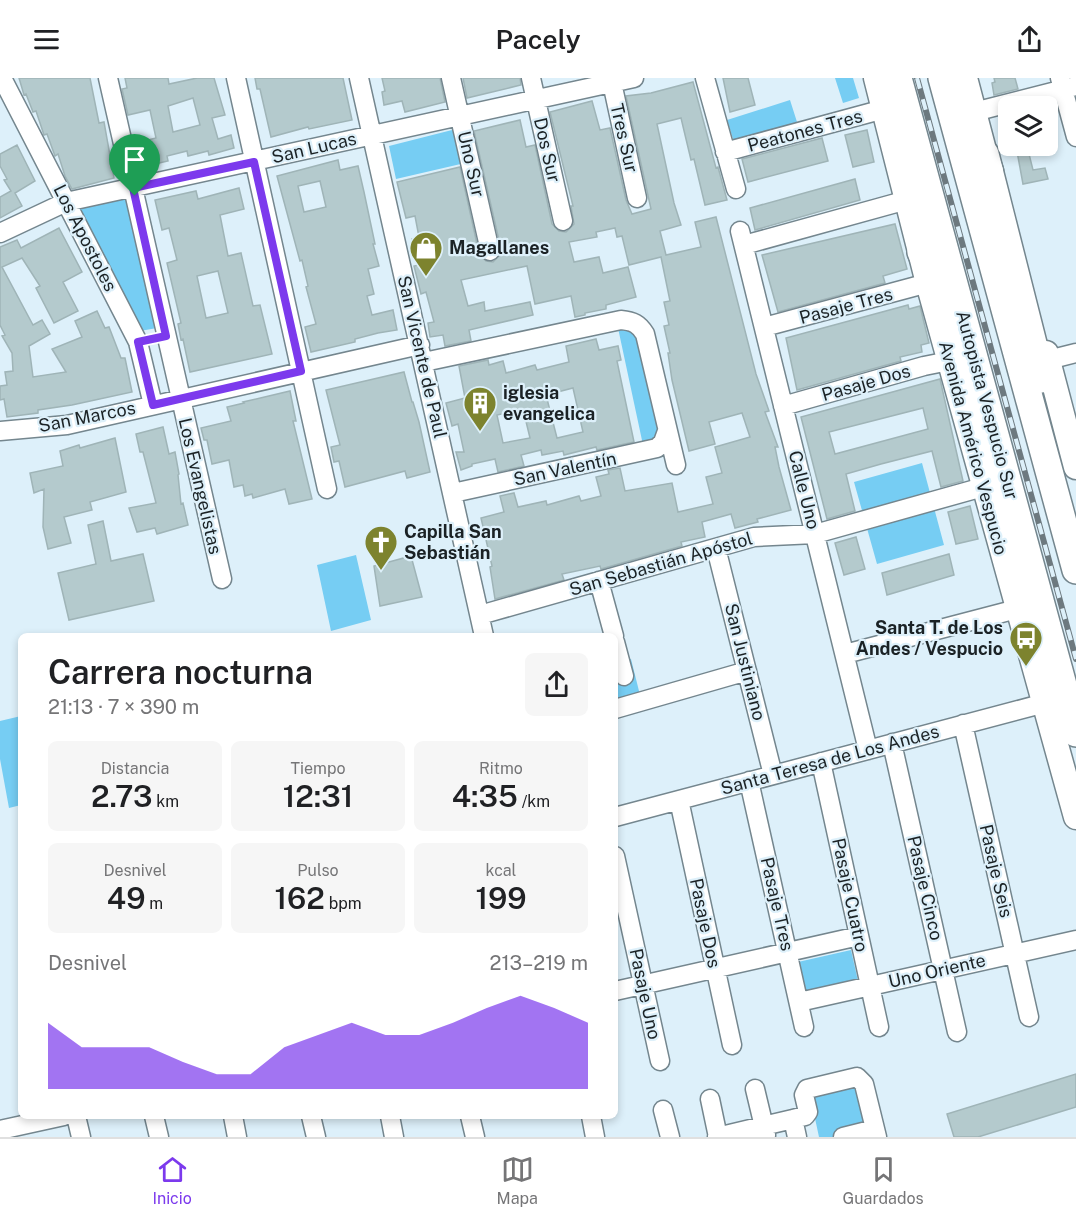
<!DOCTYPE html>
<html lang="es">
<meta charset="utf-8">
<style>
:root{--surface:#fff;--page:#f6f6f6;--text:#202124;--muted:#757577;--line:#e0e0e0;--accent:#7c3aed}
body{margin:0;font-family:"Public Sans",sans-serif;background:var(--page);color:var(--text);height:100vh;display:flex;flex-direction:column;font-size:22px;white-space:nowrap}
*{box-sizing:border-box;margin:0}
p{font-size:20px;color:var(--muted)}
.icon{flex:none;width:33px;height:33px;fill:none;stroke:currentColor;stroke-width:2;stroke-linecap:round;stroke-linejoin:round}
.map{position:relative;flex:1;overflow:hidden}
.drawer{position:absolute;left:18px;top:555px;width:600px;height:486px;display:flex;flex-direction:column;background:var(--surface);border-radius:9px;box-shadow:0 3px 9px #0003}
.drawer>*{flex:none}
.tools{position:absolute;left:998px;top:18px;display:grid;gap:12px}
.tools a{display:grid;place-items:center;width:60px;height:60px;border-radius:9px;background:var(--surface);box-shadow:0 3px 9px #0003;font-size:30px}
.pin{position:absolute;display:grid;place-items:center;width:51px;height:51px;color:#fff;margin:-62px -26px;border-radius:50% 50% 50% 0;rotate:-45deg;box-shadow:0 0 6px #0007}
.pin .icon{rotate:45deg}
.round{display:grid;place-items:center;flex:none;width:63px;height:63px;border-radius:9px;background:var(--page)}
.summary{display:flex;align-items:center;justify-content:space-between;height:102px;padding:0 30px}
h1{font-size:33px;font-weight:600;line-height:45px}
.metrics{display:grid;grid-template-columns:repeat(3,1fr);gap:9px;height:102px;padding:6px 30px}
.metrics div{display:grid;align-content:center;border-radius:9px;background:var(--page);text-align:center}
.metrics b{font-size:30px;font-weight:600}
.metrics small{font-size:16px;font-weight:400}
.metrics p{font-size:16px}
.chart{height:168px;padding:12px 30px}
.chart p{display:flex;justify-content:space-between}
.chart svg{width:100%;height:108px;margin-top:6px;fill:var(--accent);opacity:.7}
header{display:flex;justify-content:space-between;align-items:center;height:78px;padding:0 30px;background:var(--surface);font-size:27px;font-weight:600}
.dock{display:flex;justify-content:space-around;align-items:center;height:84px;border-top:2px solid var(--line);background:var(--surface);font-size:16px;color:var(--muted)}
.dock a{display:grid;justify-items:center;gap:3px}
.dock .current{color:var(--accent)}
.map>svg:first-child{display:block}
.green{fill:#76cdf3}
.building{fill:#b4cacd;stroke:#9fb4b7;stroke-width:1.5;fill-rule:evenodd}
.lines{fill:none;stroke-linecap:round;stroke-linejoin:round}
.minor-casing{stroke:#74868e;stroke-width:21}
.major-casing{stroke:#74868e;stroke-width:27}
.highway-casing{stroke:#74868e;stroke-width:30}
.minor{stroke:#fff;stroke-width:18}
.major{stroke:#fff;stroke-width:24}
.highway{stroke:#fff;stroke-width:27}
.rail-casing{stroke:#6d797f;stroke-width:6}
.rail{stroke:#ddf0fa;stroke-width:4;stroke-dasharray:11;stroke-linecap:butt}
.route-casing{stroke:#fff;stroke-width:12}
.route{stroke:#7c3aed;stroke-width:8}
.labels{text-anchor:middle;stroke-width:4.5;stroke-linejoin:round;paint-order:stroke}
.street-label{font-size:18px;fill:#1b2225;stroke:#ddf0fa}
.poi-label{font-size:18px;font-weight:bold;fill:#1b2225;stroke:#ddf0fa;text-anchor:start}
</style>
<header><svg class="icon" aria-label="menu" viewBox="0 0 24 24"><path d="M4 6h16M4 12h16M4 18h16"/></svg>Pacely<svg class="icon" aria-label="share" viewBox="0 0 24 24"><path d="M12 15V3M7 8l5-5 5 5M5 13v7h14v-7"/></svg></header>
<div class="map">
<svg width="1076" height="1059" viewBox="0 0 1076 1059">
<rect width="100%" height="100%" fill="#ddf0fa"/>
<!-- green -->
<path class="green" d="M835 0H853L859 20 843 25Z
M790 22 797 44 734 64 727 42Z
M456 51 465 85 396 101 389 68Z
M127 119 157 250 140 253 76 130Z
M635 249 660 360 643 367 618 250Z
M922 385 944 467 877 486 854 404Z
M356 477 371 542 331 553 317 487Z
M631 581 640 617 615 623V585Z
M21 638V727L9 730 0 681V643Z
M851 872 858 903 804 915 798 884Z
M856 1008 868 1049 832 1059H819L810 1017Z"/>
<!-- building -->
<path class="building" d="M19 0H90L99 45 104 44 114 100 72 111 65 98 58 76 55 78 47 56 44 57 36 33 33 34 26 16 24 17Z
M125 0H168L169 6 197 0H214L225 37 212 40 218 61 231 57 234 70 209 77 208 73 188 78 187 73 167 78 168 83 142 89 136 65 156 60 150 32 128 37 122 11 127 10ZM193 20 200 47 173 54 168 28Z
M255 0H343L352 42 309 51 308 49 271 59 260 11H257Z
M382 0H440L445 24 405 34 402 23 384 27 382 14 385 13Z
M463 0H520L521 7 467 20Z
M723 0H748L755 27 730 34Z
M994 0H1015L1018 11 994 17 992 5 995 4Z
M693 4 716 90 718 89 727 122 705 127 694 81 691 82 681 40 657 46 674 125 681 147 660 153 666 177 701 169 695 144 716 139 756 296 769 333 765 334 778 369H775L779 389 791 432 757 441 758 444 735 450 731 436 702 444 705 459 681 464 682 468 601 491 600 488 562 496 564 502 495 521 490 489 492 488 481 440 504 434 500 418 514 415 518 429 546 423 547 427 579 418 581 423 601 418 596 399 609 396 608 392 620 390 625 413 672 405 678 434 713 426 706 399 722 395 715 369 750 359 742 335 709 344 715 366 689 373 672 302 668 275H670L664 248 669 247 664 224 670 223 661 179 629 187 622 158 617 159 615 150 596 154 597 159 569 164 574 184 599 179 603 195 628 189 636 219 606 227V231L585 235V237L575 239 571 218 535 226 527 188 461 202 468 228 484 224 485 233 530 224 533 237 469 252 471 263 445 268 443 257 430 259 428 245 434 244 426 214 421 216 414 188 419 187 412 161 419 159 415 138 406 140 397 104 460 89 479 175 486 183 493 184 500 177 501 171 474 53 520 42 526 69 535 67 552 146 559 153 566 154 574 146 571 128H573L550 34 592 23 600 52 610 50 626 122 632 136 651 131 626 18 651 15Z
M867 52 874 84 853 89 845 57Z
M822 60 828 83 748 104 742 81Z
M17 67 35 103 15 115 22 128 0 140V119L11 113 4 102 7 101 0 88V76Z
M1016 68H1027L1033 92 1045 90 1048 101 1023 106Z
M338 82 340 92 358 88 364 114 375 166H373L379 188 368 191 374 216 367 218 372 237 393 232 397 252 378 255 355 261V264L311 274 305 249 316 246 306 209 308 208 302 182 300 183 277 98ZM320 103 326 129 304 134 298 108Z
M855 101 860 122 755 152 750 130Z
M239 110 244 131 220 137 228 178 241 175 253 228 260 227 272 276 190 294 183 261 181 262 178 246 181 245 167 185 177 182 169 150 162 152 155 122 196 113 198 121ZM218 193 228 235 206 240 197 198Z
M895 146 907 191 883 198 885 205 778 234 762 177Z
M59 150 82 194 63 204 78 233 54 245 36 210 40 208 22 180 2 189 33 247 42 242 50 256 29 268 33 299 66 294 52 271 82 259 75 243 97 233 105 250 109 249 121 280H125L132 314 72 327 38 332V335L7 339 4 321 0 322V308L7 307 5 294 13 293 12 275 2 258 5 257 0 247V169L17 162 21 170Z
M908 227 909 231 920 228 929 265 921 267 922 274 900 279 901 283 797 312 786 260Z
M596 261 599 272 618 268 621 282 617 283 634 364 597 372 596 369 564 377 563 373 542 377 541 372 521 377 524 388 498 394 495 381 472 386V388L461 392 456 374H464L458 346 452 348 446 325 465 320 459 288 488 282 489 287 503 283 506 295 535 287 537 292 569 284 566 268ZM573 310 583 354 557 360 546 317ZM523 331 530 360 503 365 497 337Z
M404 294 412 324H413L419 344 430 394 407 400 405 393 345 409 339 383 334 384 331 369 340 367 326 312Z
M940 301 963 403 941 409 932 373 881 386 846 396 855 433 827 441 801 339ZM923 330 928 351 835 376 829 354Z
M290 313 296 343H293L312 421 289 426 285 411 253 420 252 416 245 418 243 407 234 409 229 382 212 386 207 362H204L201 350 231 343 227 329 244 325 243 324Z
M163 349 169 376 175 374 179 396 178 397 181 426 183 425 188 447 157 456 155 450 137 454 129 430 156 425 143 374H140L136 356Z
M115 360 126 414 90 424 92 432 64 439 71 465 48 471 43 449 44 411 34 415 30 395 63 388 60 373 79 367 80 370Z
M970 428 978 461 956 466 948 434Z
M103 443 111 483 143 476 154 523 69 542 58 495 96 486 88 447Z
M856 459 865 491 844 497 835 465Z
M949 476 954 497 887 517 882 495Z
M411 478 422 519 380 528 374 488Z
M1076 996V1029L978 1059H954L947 1036Z"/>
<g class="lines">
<defs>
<path id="minor" d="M2 0 138 264 153 327
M108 0 222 501
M236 0 327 411
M359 0 484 558
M451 0 490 173
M531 0 563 143
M611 0 637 120
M705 0 736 111
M1060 0 1076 59
M974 34 1076 8
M725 74 884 31
M740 153 868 672
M0 155 66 124 634 0
M744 167 907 122
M764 249 928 205
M1048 282 1076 275
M424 284 621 242C633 243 639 246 645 256L676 387
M783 328 924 288 949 283
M0 353 67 347 420 267
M453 415 657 370 663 364 667 353
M716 470 773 697
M599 503 614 558
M480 537 754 459 815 456 983 409
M615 564 624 598
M845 576 1017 531
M615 631 747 593
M963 646 1029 939
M892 665 957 954
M821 684 879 949
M749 703 804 949
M679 722 732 967
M615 739 1045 625
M615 778 660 983
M615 913 859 858
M799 924 1076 862
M755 1011 766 1057
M710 1021 718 1059
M663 1032 670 1059
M76 1038 81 1059
M154 1038 159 1059
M233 1038 237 1059
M311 1038 316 1059
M390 1038 394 1059
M470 1038 475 1059
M591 1038 595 1059
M793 1041 805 1038 808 1034 804 1017 807 1011 857 999 864 1006 877 1059
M0 1052 64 1038
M717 1059 793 1041 797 1059
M843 1059 875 1051"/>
<path id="major" d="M876 0 928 205 1076 739
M965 0 985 76 991 93
M1046 275 1076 389"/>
<path id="highway" d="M898 0 1076 655
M942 0 1076 492
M985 76 1042 301
M921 174 948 233"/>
</defs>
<!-- minor casing -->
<use href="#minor" class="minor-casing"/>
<!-- major casing -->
<use href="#major" class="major-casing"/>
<!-- highway casing -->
<use href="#highway" class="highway-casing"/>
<!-- minor -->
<use href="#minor" class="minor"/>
<!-- major -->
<use href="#major" class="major"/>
<!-- highway -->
<use href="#highway" class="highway"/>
<defs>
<path id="rail" d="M917 0 1076 581"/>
</defs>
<!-- rail casing -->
<use href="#rail" class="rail-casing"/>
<!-- rail -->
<use href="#rail" class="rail"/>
</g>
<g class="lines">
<defs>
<path id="route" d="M254 84 301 293 153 327 138 264 166 258 133 110Z"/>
</defs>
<!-- route casing -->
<use href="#route" class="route-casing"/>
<!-- route -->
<use href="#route" class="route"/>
</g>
<!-- icons -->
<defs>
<symbol id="shop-pin" viewBox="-11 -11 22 30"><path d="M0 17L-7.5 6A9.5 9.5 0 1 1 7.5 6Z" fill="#7d832e" stroke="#ddf0fa"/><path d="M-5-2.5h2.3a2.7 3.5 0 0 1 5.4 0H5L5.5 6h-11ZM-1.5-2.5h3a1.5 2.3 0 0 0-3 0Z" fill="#fff"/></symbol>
<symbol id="building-pin" viewBox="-11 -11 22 30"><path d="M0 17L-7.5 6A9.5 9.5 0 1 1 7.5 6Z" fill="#7d832e" stroke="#ddf0fa"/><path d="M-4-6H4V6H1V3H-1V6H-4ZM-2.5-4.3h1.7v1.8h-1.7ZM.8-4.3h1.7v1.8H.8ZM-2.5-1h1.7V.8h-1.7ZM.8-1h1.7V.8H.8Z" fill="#fff"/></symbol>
<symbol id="church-pin" viewBox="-11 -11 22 30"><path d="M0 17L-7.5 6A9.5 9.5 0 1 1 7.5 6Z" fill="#7d832e" stroke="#ddf0fa"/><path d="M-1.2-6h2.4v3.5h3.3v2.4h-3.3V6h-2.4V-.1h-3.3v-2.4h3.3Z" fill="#fff"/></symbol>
<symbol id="bus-pin" viewBox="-11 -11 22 30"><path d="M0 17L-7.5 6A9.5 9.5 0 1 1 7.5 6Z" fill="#7d832e" stroke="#ddf0fa"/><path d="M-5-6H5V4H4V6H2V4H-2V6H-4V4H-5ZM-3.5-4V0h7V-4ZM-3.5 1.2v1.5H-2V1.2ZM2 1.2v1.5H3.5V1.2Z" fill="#fff"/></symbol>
</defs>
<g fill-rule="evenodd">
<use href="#shop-pin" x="407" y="151" width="38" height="52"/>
<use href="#building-pin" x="461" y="306" width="38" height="52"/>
<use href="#church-pin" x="362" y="445" width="38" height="52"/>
<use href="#bus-pin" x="1007" y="541" width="38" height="52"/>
</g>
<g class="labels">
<!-- street labels -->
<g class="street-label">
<text transform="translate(805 53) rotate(-15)" y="6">Peatones Tres</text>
<text transform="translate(624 60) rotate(77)" y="6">Tres Sur</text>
<text transform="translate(314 70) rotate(-13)" y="6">San Lucas</text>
<text transform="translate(547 72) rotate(77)" y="6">Dos Sur</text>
<text transform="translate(471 86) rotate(77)" y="6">Uno Sur</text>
<text transform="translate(85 160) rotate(63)" y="6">Los Apostoles</text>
<text transform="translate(846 228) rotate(-15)" y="6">Pasaje Tres</text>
<text transform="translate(422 279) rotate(77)" y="6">San Vicente de Paul</text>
<text transform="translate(866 305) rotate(-16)" y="6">Pasaje Dos</text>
<text transform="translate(987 327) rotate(75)" y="6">Autopista Vespucio Sur</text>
<text transform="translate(87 339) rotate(-11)" y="6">San Marcos</text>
<text transform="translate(973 370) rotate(75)" y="6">Avenida Américo Vespucio</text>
<text transform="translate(565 391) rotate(-12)" y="6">San Valentín</text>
<text transform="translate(200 408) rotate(77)" y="6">Los Evangelistas</text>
<text transform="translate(804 412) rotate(76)" y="6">Calle Uno</text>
<text transform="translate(661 486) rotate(-16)" y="6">San Sebastián Apóstol</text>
<text transform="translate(745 584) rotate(76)" y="6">San Justiniano</text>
<text transform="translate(830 682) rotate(-15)" y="6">Santa Teresa de Los Andes</text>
<text transform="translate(996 793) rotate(77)" y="6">Pasaje Seis</text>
<text transform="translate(925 810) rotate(77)" y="6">Pasaje Cinco</text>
<text transform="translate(850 817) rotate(78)" y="6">Pasaje Cuatro</text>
<text transform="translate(777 826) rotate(77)" y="6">Pasaje Tres</text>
<text transform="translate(705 845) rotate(78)" y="6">Pasaje Dos</text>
<text transform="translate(937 893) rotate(-13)" y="6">Uno Oriente</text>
<text transform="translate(645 916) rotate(78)" y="6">Pasaje Uno</text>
</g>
<!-- poi labels -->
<g class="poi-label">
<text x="449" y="176">Magallanes</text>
<text x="503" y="321">iglesia<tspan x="503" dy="21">evangelica</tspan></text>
<text x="404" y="460">Capilla San<tspan x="404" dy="21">Sebastián</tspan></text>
<text x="1003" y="556" text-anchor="end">Santa T. de Los<tspan x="1003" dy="21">Andes / Vespucio</tspan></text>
</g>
</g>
</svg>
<div class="tools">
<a><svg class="icon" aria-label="layers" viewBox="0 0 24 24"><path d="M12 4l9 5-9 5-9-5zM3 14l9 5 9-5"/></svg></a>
</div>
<div class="pin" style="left:135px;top:118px;background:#1e9e55"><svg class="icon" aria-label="arrive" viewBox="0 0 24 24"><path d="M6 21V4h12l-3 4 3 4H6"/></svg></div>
<section class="drawer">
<div class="summary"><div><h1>Carrera nocturna</h1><p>21:13 · 7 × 390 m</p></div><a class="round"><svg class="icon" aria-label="share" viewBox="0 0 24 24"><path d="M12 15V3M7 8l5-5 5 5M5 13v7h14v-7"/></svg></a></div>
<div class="metrics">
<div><p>Distancia</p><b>2.73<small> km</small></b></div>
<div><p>Tiempo</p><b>12:31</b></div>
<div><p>Ritmo</p><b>4:35<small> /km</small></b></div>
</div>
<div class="metrics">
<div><p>Desnivel</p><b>49<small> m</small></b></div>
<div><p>Pulso</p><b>162<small> bpm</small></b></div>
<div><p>kcal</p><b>199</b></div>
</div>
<div class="chart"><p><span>Desnivel</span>213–219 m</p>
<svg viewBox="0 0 160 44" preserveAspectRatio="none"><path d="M0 44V17L10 27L20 27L30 27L40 33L50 38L60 38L70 27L80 22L90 17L100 22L110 22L120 17L130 11L140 6L150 11L160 17V44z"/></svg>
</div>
</section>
</div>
<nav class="dock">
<a class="current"><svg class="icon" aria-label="home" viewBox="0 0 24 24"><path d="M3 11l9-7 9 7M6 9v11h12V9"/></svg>Inicio</a>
<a><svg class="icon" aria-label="map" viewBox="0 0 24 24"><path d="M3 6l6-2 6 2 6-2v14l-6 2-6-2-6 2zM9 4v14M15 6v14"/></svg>Mapa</a>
<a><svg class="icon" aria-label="saved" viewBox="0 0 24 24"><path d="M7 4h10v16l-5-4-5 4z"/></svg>Guardados</a>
</nav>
